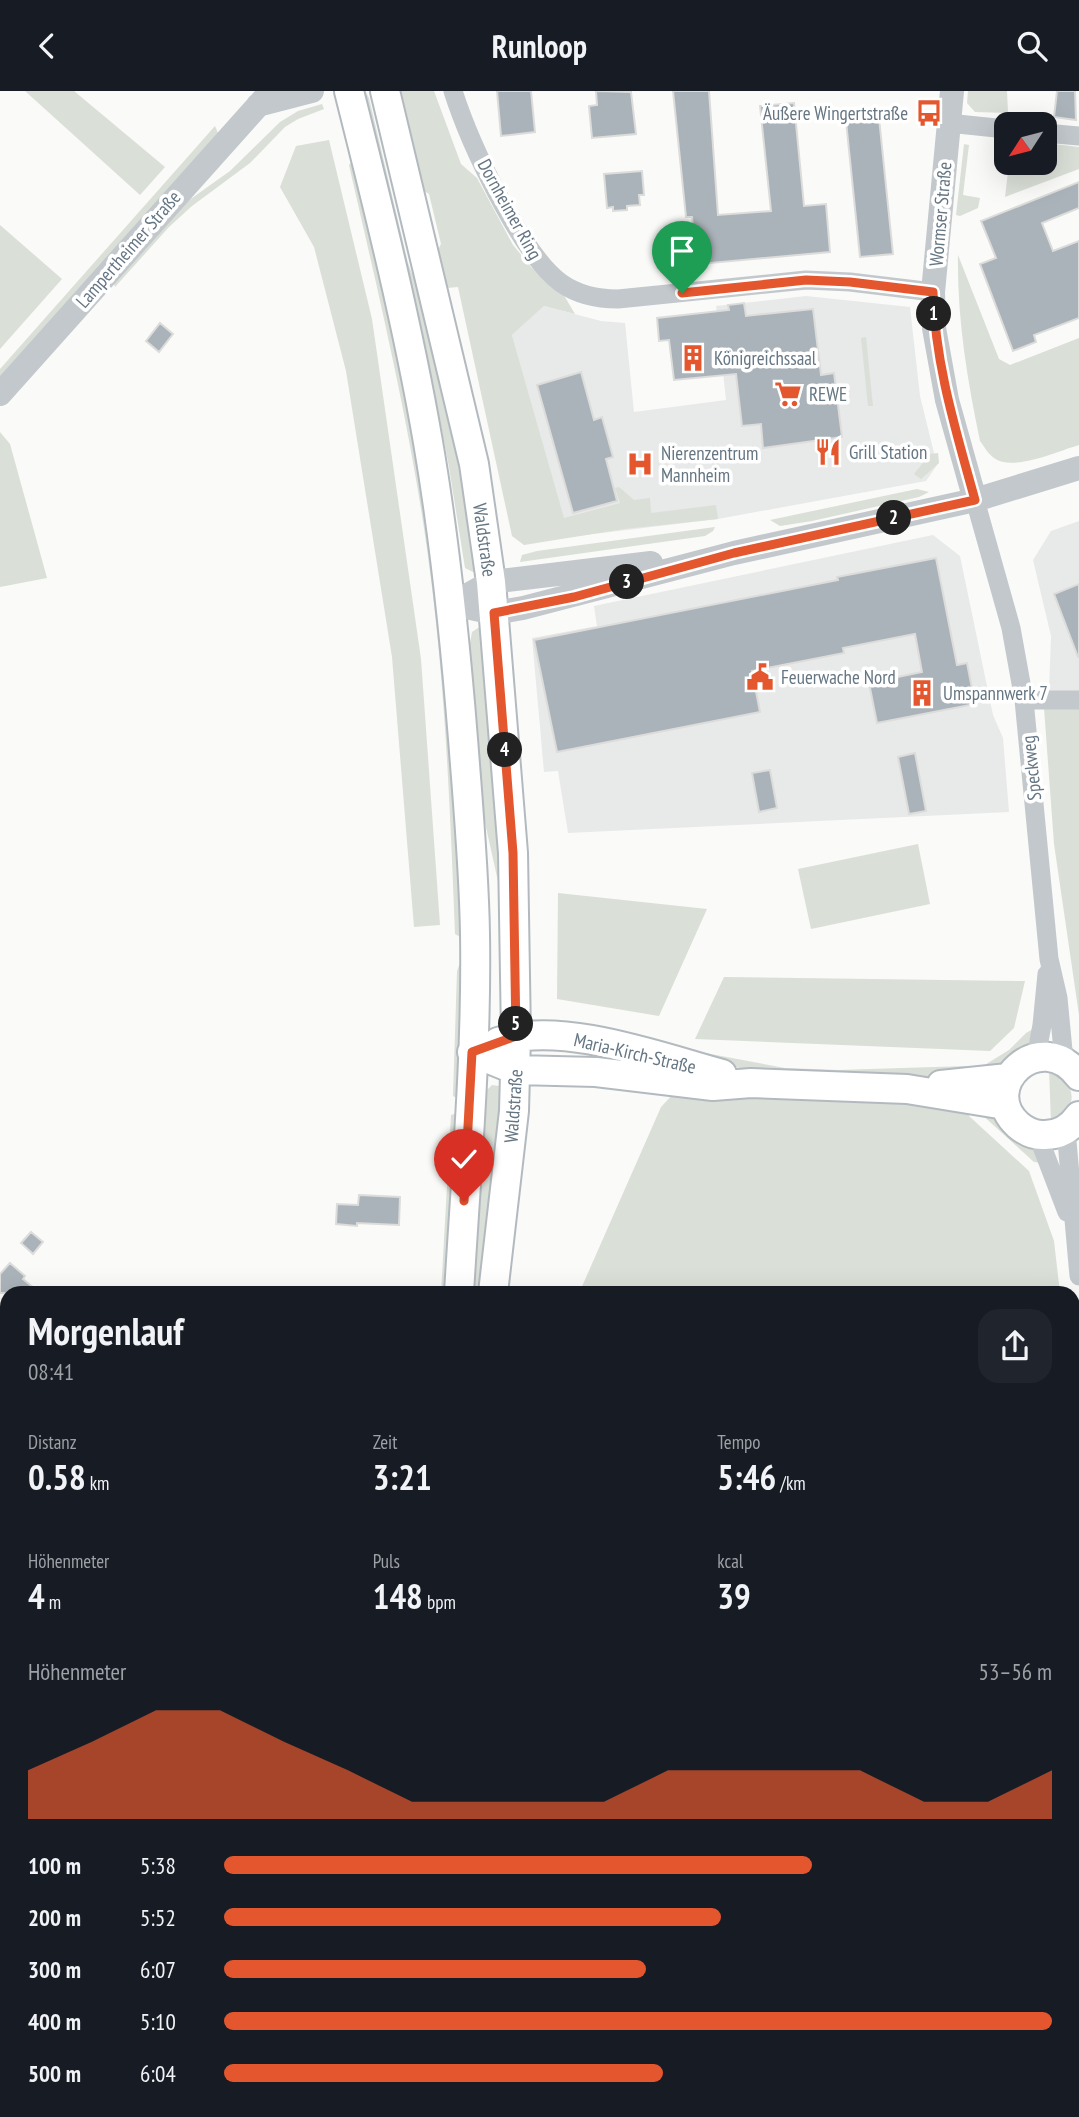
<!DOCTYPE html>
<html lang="de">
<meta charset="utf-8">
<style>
:root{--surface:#171b24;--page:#20242c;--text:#f1f3f6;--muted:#9ea1a6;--accent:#e4572e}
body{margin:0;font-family:"PT Sans Narrow",sans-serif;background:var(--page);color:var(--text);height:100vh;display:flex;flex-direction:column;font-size:26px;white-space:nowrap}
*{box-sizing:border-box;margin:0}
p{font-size:23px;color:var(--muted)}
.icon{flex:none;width:38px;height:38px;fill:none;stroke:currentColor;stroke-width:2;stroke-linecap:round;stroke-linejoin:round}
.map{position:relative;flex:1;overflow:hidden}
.drawer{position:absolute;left:0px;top:1195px;width:1080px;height:831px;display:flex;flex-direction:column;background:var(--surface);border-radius:21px 21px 0 0;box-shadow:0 7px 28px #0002}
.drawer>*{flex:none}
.needle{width:46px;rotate:234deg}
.tools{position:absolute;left:994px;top:21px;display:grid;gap:14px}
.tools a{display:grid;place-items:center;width:63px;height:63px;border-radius:14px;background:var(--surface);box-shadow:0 7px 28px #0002;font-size:35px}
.pin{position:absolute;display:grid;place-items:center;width:60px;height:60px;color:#fff;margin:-72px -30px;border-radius:50% 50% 50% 0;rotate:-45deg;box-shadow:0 0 7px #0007}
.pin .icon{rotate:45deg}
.km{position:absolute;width:35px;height:35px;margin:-18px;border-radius:50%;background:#222;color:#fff;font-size:19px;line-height:35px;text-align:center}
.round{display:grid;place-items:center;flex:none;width:74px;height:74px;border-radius:21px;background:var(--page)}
.summary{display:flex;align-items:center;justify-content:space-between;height:119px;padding:0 28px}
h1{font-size:38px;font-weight:800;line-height:52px}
.metrics{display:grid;grid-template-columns:repeat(3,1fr);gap:10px;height:119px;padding:7px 28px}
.metrics div{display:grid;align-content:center}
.metrics b{font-size:35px;font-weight:800}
.metrics small{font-size:19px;font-weight:400}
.metrics p{font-size:19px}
.chart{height:196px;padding:14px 28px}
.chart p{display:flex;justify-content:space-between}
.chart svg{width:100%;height:126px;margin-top:7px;fill:var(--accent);opacity:.7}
ul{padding:0 28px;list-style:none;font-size:23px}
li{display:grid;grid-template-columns:112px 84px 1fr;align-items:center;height:52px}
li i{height:18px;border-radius:9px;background:var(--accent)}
header{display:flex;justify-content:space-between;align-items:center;height:91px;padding:0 28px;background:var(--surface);font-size:32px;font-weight:800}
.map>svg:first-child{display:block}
.built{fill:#e8e9e9}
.green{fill:#dadfd7}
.building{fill:#aab3b9;stroke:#dcdcda;stroke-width:2}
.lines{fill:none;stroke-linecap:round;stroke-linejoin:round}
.secondary-casing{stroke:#b3babf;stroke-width:32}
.minor{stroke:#c3c8cc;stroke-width:19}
.tertiary{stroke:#c3c8cc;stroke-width:24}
.secondary{stroke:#fff;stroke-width:28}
.route-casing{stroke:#fff;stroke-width:14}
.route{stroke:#e4572e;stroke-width:9}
.labels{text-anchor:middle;stroke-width:7;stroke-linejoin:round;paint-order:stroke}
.poi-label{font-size:19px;fill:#657683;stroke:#fff;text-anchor:start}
.street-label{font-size:19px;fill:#657683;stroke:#fff}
</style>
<header><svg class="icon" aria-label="back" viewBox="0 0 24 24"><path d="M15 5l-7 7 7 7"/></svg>Runloop<svg class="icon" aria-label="search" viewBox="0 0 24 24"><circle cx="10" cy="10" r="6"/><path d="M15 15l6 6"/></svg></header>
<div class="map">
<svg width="1079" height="2026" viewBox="0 0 1079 2026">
<rect width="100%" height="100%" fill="#fafaf8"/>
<!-- built -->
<path class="built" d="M806 205 910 216 920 305 937 374 926 390 718 428 569 446 512 244 544 215 601 230 625 232 634 321 726 309 716 215Z
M1079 430V600H1049L1051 545 1033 469 1051 440Z
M933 444 960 465 993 624 1003 647 1009 721 568 742 558 680 544 681 532 547 597 535 594 515Z"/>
<!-- green -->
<path class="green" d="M25 0H74L165 76 140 104Z
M358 0H365L369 7 408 172 432 236 464 364 480 476 473 481 465 477 449 376 428 268 408 212Z
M400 0H434L461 73 477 87 513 154 531 176 562 201 575 223 544 215 512 244 564 427 620 412 615 397 619 396 634 409 650 407 651 422 716 414 718 428 624 438 524 454 512 445 458 196 447 197 438 159 441 153 429 103 424 100Z
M968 0H1007L1008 22 975 21 967 12Z
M322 13 324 18 298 28 285 36 250 72 192 115 169 136 115 196 113 190 178 117 230 80 280 31 298 20Z
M215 35 218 42 0 287V278Z
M329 49 372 228 421 568 440 834 414 836 392 566 346 280 314 156 280 96 296 55Z
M1045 52 1079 56V78L1005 106 1009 72H1045Z
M964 53 969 54 963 104 980 107 978 117 960 125 956 124Z
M356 65C383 194 417 325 435 456 452 586 456 716 462 847L455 843C450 714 445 586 427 458 409 329 378 201 349 74Z
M0 134 62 188 0 258Z
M958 164 999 268 1010 274 1079 247V354C1058 360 1013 381 994 367 988 363 984 355 980 350 967 287 957 227 958 164Z
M866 246 873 315H868L861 247Z
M0 341 10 353 47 487 0 496Z
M938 362 939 372 921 388 914 383 930 363Z
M917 398 929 401 919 406 812 430 780 435 770 429Z
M715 436 713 440 705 445 520 471 522 464 537 460Z
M481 535 507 803 503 941 501 924 499 795 480 709 467 569 472 541Z
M1044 617 1079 618V924L1054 753Z
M918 753 930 813 811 838 798 778Z
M558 802 707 818 659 925 557 908Z
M463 864 460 1009 453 1005 457 880Z
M724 886 1025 890 1014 937 990 960 695 948Z
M1033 938 1028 956 1002 977 982 979 983 975 1009 959 1026 942Z
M684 958 785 977 838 979 967 975 970 978 942 985 897 988 769 982 729 975Z
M1049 977 1066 988C1078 1011 1070 1019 1051 1032Z
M492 994 505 996 484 1202H469L485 1001Z
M675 1001 968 1014 969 1025 1029 1080 1054 1150 1060 1202H600L580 1200 661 1016Z
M980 1013 1032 1054 1042 1072 1034 1071 980 1022Z
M460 1021 450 1202H441L451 1024Z
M1073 1467H1079V1525L1073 1527Z"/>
<!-- building -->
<path class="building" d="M497 0H531L535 41 501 45Z
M596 0 631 1 636 43 592 47 589 15 597 14Z
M673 0H709L718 124 771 120 760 15 794 12 804 115 826 113 830 161 700 173 699 165 696 166 692 126H686Z
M1057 0H1075L1076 29 1054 26Z
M879 27 893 163 860 166 846 30Z
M642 80 644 104H639L640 114 627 115V119L613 120V116L607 117 604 83Z
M1079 91V117L1042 132 1053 160 1079 150V227L1034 244 1036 251 1013 260 980 173 996 167 981 130Z
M744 212 746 225 813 218 821 284 834 282 842 346 763 357 761 333 742 335 736 283 674 289 669 249 659 250 657 227 729 219 728 214Z
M160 232 173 243 159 261 146 250Z
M581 281 594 329 602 326 613 366 606 368 617 410 573 422 537 294Z
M936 467 957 574 967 572 975 613 877 632 869 592 922 581 915 543 843 557 844 562 752 580 760 621 557 661 534 549 838 489 837 486Z
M1079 493V566H1078L1054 503Z
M915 662 926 720 909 723 898 666Z
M770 679 777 717 759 721 752 682Z
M359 1104 400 1106 399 1134 357 1132V1135L336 1133 337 1113 358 1114Z
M31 1141 43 1151 33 1163 21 1152Z
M10 1172 25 1185 23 1188 40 1202H0V1183Z"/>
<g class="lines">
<defs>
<path id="secondary" d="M349 0C378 115 408 235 428 351 445 450 455 548 463 648 468 713 474 778 475 843 477 962 466 1083 459 1202
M385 0 474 373 491 491 513 762 516 945 514 1020 493 1202
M498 951C559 929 660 966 722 983
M472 961 516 979 596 981 713 995 751 992 907 998 1005 1014
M1079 985C1040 934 976 996 1018 1034 1025 1040 1033 1044 1042 1044 1058 1045 1070 1038 1079 1025
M941 994 1008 987
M312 2026 314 2020
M345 2026 347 2020"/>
</defs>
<!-- secondary casing -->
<use href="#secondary" class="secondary-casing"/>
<!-- minor -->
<path class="minor" d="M453 0C469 50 520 162 561 192 578 204 598 208 618 208L806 189 850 191 933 201
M948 32 1006 38
M1045 42 1079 45
M975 409 1011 537 1024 609 1049 868 1058 907 1064 970
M1024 609H1079
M1036 966 1042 934 1047 883
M1066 1039 1079 1185
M1038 1045 1067 1121
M0 1248 7 1254
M0 1591 7 1597
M1073 1619 1079 1617
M1073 1888H1079
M0 1944 7 1950
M86 2020 94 2026
M270 2026 274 2020
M537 2026V2020"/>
<!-- tertiary -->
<path class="tertiary" d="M952 0 933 201 934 237 947 309 975 409
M258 14 312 0
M0 303 271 0
M452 513 494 522 523 517 734 462 975 409 1079 377
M452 513 491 491 651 472"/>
<!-- secondary -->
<use href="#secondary" class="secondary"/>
</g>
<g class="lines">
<defs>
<path id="route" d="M464 1110 472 961 516 945 513 762 494 522 574 506 734 462 975 409C956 340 935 273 933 201L850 191 806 189 682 202"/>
</defs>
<!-- route casing -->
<use href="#route" class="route-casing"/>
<!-- route -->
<use href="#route" class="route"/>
</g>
<!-- icons -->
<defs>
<symbol id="bus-bare" viewBox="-9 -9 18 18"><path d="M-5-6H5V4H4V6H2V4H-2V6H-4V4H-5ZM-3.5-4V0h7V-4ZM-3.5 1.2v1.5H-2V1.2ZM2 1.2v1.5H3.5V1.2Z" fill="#e4572e" stroke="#fff" stroke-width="2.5" paint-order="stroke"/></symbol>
<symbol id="building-bare" viewBox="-9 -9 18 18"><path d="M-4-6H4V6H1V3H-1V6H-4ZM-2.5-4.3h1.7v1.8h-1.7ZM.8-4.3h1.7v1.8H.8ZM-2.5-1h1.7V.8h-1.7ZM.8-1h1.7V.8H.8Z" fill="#e4572e" stroke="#fff" stroke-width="2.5" paint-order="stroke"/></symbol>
<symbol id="supermarket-bare" viewBox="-9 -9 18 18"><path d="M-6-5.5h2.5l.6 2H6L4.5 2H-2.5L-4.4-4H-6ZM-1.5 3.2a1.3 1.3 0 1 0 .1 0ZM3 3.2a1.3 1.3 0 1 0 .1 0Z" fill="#e4572e" stroke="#fff" stroke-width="2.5" paint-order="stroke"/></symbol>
<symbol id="restaurant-bare" viewBox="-9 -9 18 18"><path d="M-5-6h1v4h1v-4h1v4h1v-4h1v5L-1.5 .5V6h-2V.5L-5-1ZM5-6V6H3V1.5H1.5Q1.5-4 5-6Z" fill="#e4572e" stroke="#fff" stroke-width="2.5" paint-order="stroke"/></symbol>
<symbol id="hospital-bare" viewBox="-9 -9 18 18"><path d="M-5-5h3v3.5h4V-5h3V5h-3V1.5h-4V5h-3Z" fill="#e4572e" stroke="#fff" stroke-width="2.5" paint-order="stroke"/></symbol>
<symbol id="civic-bare" viewBox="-9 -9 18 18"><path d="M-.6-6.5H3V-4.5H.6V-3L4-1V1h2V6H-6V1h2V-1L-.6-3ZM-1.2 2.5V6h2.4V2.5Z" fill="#e4572e" stroke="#fff" stroke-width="2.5" paint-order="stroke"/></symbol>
</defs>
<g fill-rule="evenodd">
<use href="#bus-bare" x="910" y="3" width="38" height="38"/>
<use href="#building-bare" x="674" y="248" width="38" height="38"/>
<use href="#supermarket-bare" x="769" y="284" width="38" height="38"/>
<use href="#restaurant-bare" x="809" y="342" width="38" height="38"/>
<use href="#hospital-bare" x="621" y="354" width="38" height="38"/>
<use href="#civic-bare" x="741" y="567" width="38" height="38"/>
<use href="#building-bare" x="903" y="583" width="38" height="38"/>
</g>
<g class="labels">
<!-- poi labels -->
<g class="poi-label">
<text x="908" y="29" text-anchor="end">Äußere Wingertstraße</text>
<text x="714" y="274">Königreichssaal</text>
<text x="809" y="310">REWE</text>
<text x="849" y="368">Grill Station</text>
<text x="661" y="369">Nierenzentrum<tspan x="661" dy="22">Mannheim</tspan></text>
<text x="781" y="593">Feuerwache Nord</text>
<text x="943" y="609">Umspannwerk 7</text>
</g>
<!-- street labels -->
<g class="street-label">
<text transform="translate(510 118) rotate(61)" y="7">Dornheimer Ring</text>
<text transform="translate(940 123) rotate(-85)" y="7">Wormser Straße</text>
<text transform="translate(128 158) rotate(-49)" y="7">Lampertheimer Straße</text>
<text transform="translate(485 449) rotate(82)" y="7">Waldstraße</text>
<text transform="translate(1031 677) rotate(-96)" y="7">Speckweg</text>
<text transform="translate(635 962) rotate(13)" y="7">Maria-Kirch-Straße</text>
<text transform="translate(513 1015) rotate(-86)" y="7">Waldstraße</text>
</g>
</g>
</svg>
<div class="tools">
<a><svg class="needle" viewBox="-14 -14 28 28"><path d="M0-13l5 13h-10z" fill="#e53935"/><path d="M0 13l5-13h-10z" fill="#9ea1a6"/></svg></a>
</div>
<div class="pin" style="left:682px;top:202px;background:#1e9e55"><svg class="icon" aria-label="arrive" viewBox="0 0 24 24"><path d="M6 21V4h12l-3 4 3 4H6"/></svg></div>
<div class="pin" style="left:464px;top:1110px;background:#d93025"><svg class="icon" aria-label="check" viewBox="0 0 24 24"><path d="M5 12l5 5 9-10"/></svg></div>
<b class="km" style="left:934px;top:223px">1</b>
<b class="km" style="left:894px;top:427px">2</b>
<b class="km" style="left:627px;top:491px">3</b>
<b class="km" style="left:505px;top:659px">4</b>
<b class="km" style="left:516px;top:933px">5</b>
<section class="drawer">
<div class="summary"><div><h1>Morgenlauf</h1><p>08:41</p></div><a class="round"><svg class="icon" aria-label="share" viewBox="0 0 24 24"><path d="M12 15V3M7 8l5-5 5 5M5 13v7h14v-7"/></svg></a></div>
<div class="metrics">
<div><p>Distanz</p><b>0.58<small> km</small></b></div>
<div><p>Zeit</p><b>3:21</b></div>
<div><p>Tempo</p><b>5:46<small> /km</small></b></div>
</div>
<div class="metrics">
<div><p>Höhenmeter</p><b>4<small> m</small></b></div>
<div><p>Puls</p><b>148<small> bpm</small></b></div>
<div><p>kcal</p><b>39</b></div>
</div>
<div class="chart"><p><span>Höhenmeter</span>53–56 m</p>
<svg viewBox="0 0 160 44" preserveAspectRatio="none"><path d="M0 44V27L10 17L20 6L30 6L40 17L50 27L60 38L70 38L80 38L90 38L100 27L110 27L120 27L130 27L140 38L150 38L160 27V44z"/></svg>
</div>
<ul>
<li><b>100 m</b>5:38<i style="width:71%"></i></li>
<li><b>200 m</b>5:52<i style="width:60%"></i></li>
<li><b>300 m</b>6:07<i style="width:51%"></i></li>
<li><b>400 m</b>5:10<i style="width:100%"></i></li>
<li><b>500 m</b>6:04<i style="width:53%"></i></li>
</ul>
</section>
</div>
